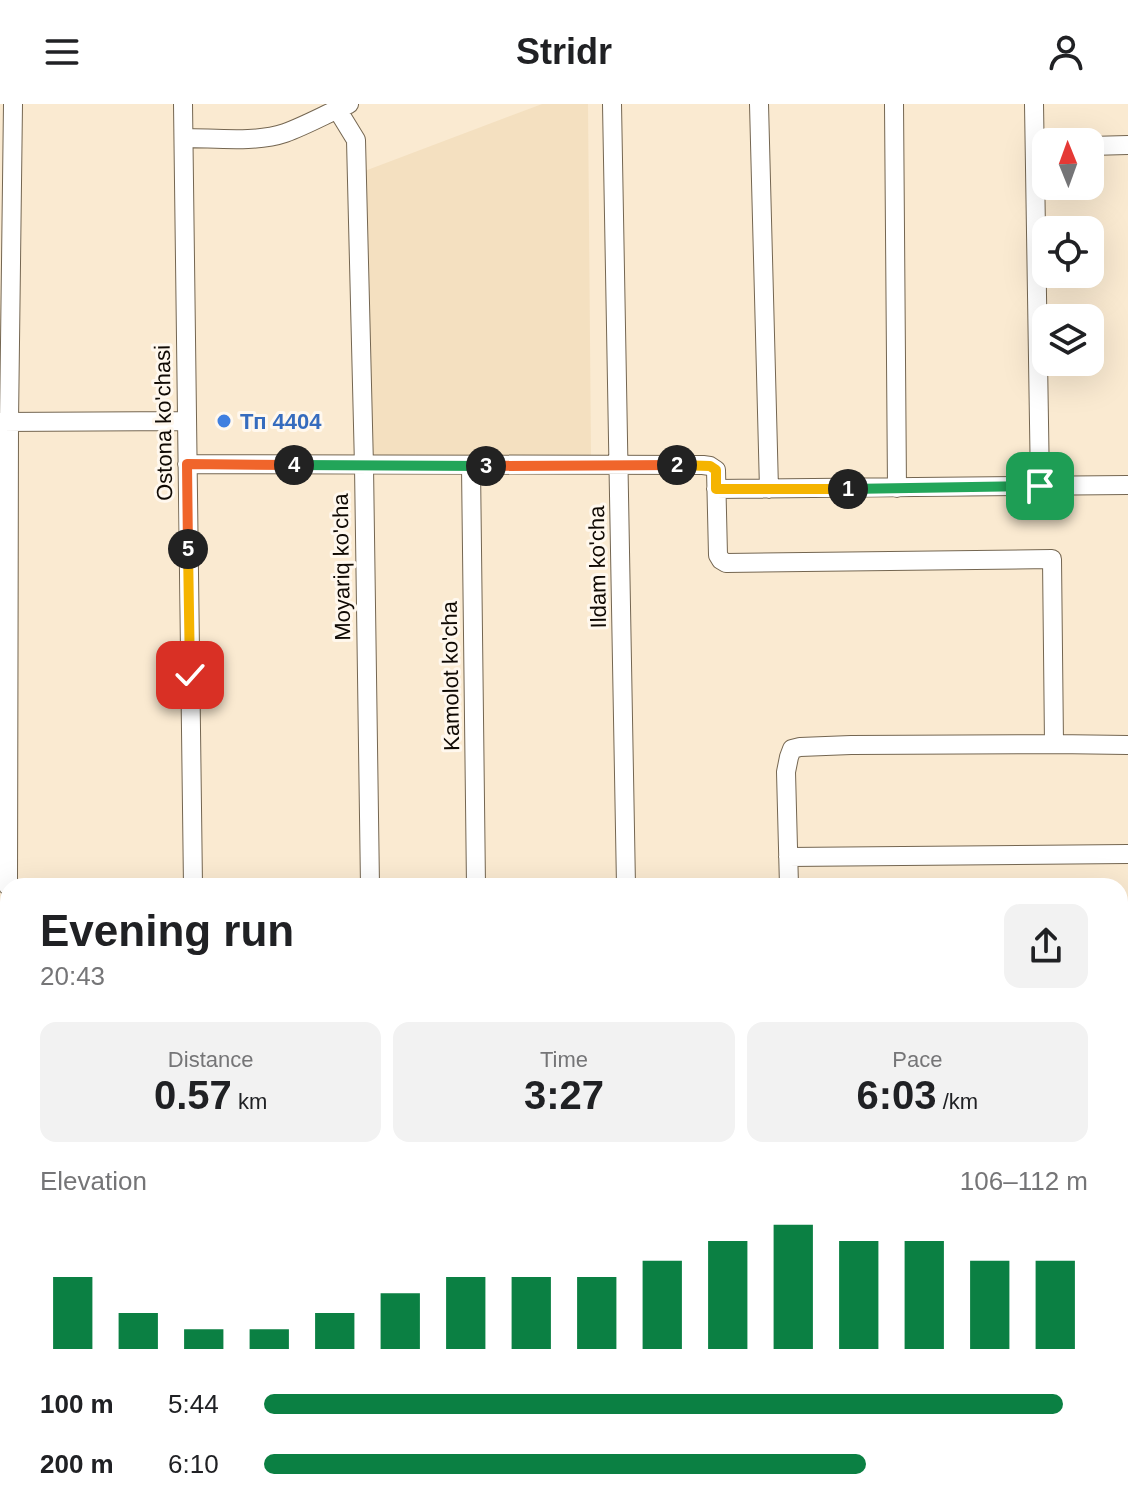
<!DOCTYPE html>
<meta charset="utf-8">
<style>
:root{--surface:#fff;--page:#f2f2f2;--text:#202124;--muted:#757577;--accent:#0b8043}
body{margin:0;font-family:Arial,sans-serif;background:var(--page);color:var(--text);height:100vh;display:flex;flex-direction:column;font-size:30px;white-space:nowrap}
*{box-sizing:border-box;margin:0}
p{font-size:26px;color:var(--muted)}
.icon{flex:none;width:44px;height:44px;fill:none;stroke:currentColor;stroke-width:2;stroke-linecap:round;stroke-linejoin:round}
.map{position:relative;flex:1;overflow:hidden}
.sheet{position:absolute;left:0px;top:774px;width:1128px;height:634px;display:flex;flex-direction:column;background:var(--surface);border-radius:24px 24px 0 0;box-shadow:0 8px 32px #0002}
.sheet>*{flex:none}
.needle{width:52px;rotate:359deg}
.buttons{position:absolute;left:1032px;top:24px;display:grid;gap:16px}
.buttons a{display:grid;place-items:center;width:72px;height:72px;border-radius:16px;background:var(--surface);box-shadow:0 8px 32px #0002;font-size:40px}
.pin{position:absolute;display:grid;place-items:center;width:68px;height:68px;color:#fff;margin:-34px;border-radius:16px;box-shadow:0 4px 12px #0006}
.km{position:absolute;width:40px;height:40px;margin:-20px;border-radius:50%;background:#222;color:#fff;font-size:22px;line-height:40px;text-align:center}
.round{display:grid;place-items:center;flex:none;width:84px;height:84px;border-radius:16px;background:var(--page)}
.summary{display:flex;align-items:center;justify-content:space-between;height:136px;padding:0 40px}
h1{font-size:44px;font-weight:800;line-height:60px}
.stats{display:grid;grid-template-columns:repeat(3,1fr);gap:12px;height:136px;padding:8px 40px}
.stats div{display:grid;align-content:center;border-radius:16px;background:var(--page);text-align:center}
.stats b{font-size:40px;font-weight:800}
.stats small{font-size:22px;font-weight:400}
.stats p{font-size:22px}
.chart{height:224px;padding:16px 40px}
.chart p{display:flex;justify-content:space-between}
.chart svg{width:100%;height:144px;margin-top:8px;stroke:var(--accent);stroke-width:6}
ul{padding:0 40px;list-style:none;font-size:26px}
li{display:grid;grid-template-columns:128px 96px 1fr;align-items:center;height:60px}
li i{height:20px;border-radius:10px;background:var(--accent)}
header{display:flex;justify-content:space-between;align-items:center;height:104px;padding:0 40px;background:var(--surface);font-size:36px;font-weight:800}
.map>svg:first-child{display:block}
.built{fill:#f4e0c0}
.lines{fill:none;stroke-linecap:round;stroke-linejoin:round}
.stream{stroke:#a9d0f3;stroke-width:4}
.minor-casing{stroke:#746651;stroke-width:20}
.major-casing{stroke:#746651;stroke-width:24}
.minor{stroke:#fff;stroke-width:18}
.major{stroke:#fff;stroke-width:22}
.split-1-casing{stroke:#fff;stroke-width:16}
.split-2-casing{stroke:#fff;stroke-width:16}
.split-3-casing{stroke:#fff;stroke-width:16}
.split-4-casing{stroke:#fff;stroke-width:16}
.split-5-casing{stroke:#fff;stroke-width:16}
.split-6-casing{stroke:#fff;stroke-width:16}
.split-1{stroke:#22a559;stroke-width:10}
.split-2{stroke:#f5b400;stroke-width:10}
.split-3{stroke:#f0652b;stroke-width:10}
.split-4{stroke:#22a559;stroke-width:10}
.split-5{stroke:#f0652b;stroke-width:10}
.split-6{stroke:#f5b400;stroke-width:10}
.shop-dot{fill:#3f7fe0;stroke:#fff8ee;stroke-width:3}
.labels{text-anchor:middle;stroke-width:6;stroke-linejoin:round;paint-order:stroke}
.shop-label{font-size:22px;font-weight:bold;fill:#366cbe;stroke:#fff8ee;text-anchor:start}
.street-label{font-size:22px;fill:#100a04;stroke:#fff8ee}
</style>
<header><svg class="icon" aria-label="menu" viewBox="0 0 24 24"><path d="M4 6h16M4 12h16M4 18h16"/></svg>Stridr<svg class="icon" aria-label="person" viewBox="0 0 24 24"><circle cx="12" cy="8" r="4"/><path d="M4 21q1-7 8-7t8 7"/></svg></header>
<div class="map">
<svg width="1128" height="1407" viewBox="0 0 1128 1407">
<rect width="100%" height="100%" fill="#faead1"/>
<!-- built -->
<path class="built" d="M542 0H588L591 352 367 356 362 68Z
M1128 1304V1407H1072V1400H1120V1305Z"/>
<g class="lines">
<!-- stream -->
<path class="stream" d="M0 821H8
M1120 882 1128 881"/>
<defs>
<path id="minor" d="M183 0 193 782
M612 0 626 782
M759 0 769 385
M894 0 897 384
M1034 0 1040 382
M337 5 356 36 364 362 370 782
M184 34C215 34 256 39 285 29 307 21 328 9 349 0
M1090 42 1128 41
M0 318 187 317
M187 360 703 361 710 362 716 366 718 451 721 456 726 459 1052 455 1054 640 851 641 800 643 792 645 789 653 786 668 789 782
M471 362 476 782
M716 385 1128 381
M1054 640 1128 641
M788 753 1128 750
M8 782 9 318 13 0
M1120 854 1128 853
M1120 1165H1128
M690 1400 693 1407
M851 1400 852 1407
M920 1400V1407
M381 1407 392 1400
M540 1407 554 1400"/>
<path id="major" d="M1120 995H1128
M0 999H8
M0 1015H8
M178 1400V1407
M198 1400V1407"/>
</defs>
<!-- minor casing -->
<use href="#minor" class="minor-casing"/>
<!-- major casing -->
<use href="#major" class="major-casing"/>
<!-- minor -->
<use href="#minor" class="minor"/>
<!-- major -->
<use href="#major" class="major"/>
</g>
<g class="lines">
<defs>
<path id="split-1" d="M848 385 1040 382"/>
<path id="split-2" d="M677 361 710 362 716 366V385H848"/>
<path id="split-3" d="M486 362 677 361"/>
<path id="split-4" d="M294 361 486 362"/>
<path id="split-5" d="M188 445 187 360 294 361"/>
<path id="split-6" d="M188 445 190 571"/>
</defs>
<!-- split-1 casing -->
<use href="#split-1" class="split-1-casing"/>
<!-- split-2 casing -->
<use href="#split-2" class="split-2-casing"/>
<!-- split-3 casing -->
<use href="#split-3" class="split-3-casing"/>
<!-- split-4 casing -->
<use href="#split-4" class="split-4-casing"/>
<!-- split-5 casing -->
<use href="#split-5" class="split-5-casing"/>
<!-- split-6 casing -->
<use href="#split-6" class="split-6-casing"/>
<!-- split-1 -->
<use href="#split-1" class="split-1"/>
<!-- split-2 -->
<use href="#split-2" class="split-2"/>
<!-- split-3 -->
<use href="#split-3" class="split-3"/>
<!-- split-4 -->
<use href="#split-4" class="split-4"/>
<!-- split-5 -->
<use href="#split-5" class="split-5"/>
<!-- split-6 -->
<use href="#split-6" class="split-6"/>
</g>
<!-- markers -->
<circle class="shop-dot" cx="224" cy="317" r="8"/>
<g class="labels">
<!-- shop labels -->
<g class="shop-label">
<text x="240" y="325">Тп 4404</text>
</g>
<!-- street labels -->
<g class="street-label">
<text transform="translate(163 319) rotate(-91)" y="8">Ostona ko'chasi</text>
<text transform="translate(341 463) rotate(-91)" y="8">Moyariq ko'cha</text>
<text transform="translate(597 463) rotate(-91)" y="8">Ildam ko'cha</text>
<text transform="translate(450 572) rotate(-91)" y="8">Kamolot ko'cha</text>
</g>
</g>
</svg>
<div class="buttons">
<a><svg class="needle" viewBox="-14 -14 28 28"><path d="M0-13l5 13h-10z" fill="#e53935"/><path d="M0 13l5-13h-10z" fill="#757577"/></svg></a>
<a><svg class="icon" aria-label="locate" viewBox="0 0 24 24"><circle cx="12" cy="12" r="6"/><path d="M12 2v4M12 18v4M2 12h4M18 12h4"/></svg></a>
<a><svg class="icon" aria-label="layers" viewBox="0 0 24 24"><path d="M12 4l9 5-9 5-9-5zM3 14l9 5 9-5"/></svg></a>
</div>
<div class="pin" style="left:1040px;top:382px;background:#1e9e55"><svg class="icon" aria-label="arrive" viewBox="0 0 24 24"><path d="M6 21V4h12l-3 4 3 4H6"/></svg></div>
<div class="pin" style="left:190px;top:571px;background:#d93025"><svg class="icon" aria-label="check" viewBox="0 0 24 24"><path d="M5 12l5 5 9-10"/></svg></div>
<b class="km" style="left:848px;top:385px">1</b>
<b class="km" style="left:677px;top:361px">2</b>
<b class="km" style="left:486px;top:362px">3</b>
<b class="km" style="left:294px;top:361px">4</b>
<b class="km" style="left:188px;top:445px">5</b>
<section class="sheet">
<div class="summary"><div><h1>Evening run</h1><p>20:43</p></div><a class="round"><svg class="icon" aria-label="share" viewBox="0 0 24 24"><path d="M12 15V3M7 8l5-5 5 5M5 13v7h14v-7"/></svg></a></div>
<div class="stats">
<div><p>Distance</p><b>0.57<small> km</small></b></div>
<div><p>Time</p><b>3:27</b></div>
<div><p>Pace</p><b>6:03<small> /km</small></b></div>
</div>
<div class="chart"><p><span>Elevation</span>106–112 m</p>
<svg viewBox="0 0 160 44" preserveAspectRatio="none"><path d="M5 44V22M15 44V33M25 44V38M35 44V38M45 44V33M55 44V27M65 44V22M75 44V22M85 44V22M95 44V17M105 44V11M115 44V6M125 44V11M135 44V11M145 44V17M155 44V17"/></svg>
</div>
<ul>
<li><b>100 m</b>5:44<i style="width:97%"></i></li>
<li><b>200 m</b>6:10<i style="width:73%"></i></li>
</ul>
</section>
</div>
